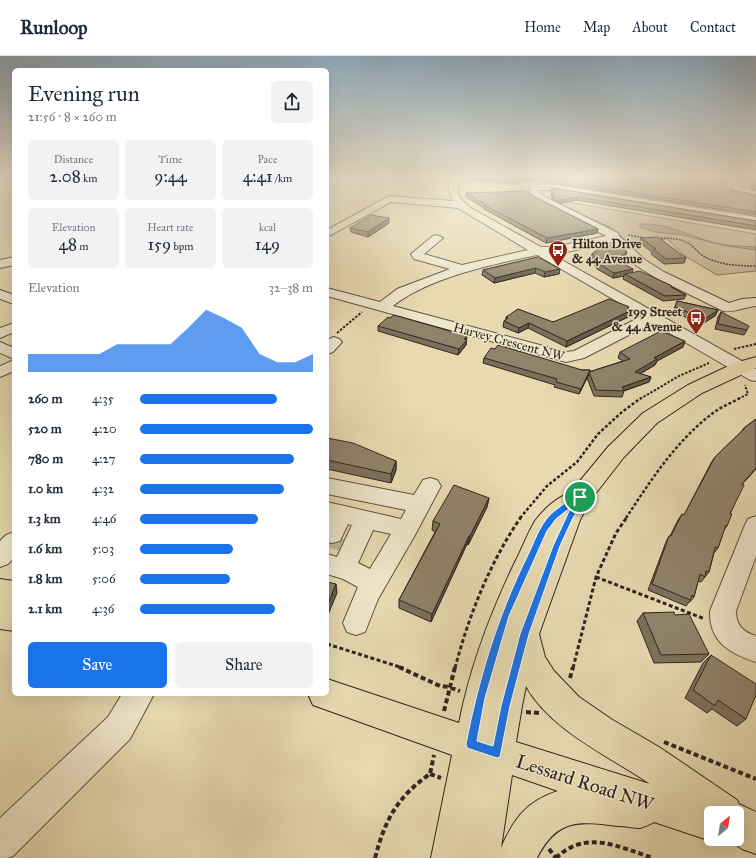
<!DOCTYPE html>
<meta charset="utf-8">
<style>
:root{--surface:#fff;--page:#f2f2f3;--text:#1f2937;--muted:#747a83;--line:#e0e1e3;--accent:#1a73e8}
body{margin:0;font-family:"IM FELL Great Primer",serif;background:var(--page);color:var(--text);height:100vh;display:flex;flex-direction:column;font-size:15px;white-space:nowrap}
*{box-sizing:border-box;margin:0}
p{font-size:13px;color:var(--muted)}
.icon{flex:none;width:22px;height:22px;fill:none;stroke:currentColor;stroke-width:2;stroke-linecap:round;stroke-linejoin:round}
.map{position:relative;flex:1;overflow:hidden}
.side{position:absolute;left:12px;top:12px;width:317px;height:628px;display:flex;flex-direction:column;background:var(--surface);border-radius:6px;box-shadow:0 4px 16px #0002}
.side>*{flex:none}
.needle{width:26px;rotate:30deg}
.fabs{position:absolute;left:704px;top:750px;display:grid;gap:8px}
.fabs a{display:grid;place-items:center;width:40px;height:40px;border-radius:6px;background:var(--surface);box-shadow:0 4px 16px #0002;font-size:20px}
.pin{position:absolute;display:grid;place-items:center;width:34px;height:34px;color:#fff;margin:-17px;border:2px solid #fff;border-radius:50%;box-shadow:0 1px 4px #0007}
.round{display:grid;place-items:center;flex:none;width:42px;height:42px;border-radius:6px;background:var(--page)}
.headline{display:flex;align-items:center;justify-content:space-between;height:68px;padding:0 16px}
h1{font-size:22px;font-weight:600;line-height:30px}
.stats{display:grid;grid-template-columns:repeat(3,1fr);gap:6px;height:68px;padding:4px 16px}
.stats div{display:grid;align-content:center;border-radius:6px;background:var(--page);text-align:center}
.stats b{font-size:17px;font-weight:600}
.stats small{font-size:11px;font-weight:400}
.stats p{font-size:11px}
.chart{height:112px;padding:8px 16px}
.chart p{display:flex;justify-content:space-between}
.chart svg{width:100%;height:72px;margin-top:4px;fill:var(--accent);opacity:.7}
.action{display:flex;gap:8px;margin-top:auto;padding:8px 16px}
.action a{flex:1;height:46px;border-radius:6px;background:var(--accent);color:#fff;font-size:16px;font-weight:600;line-height:46px;text-align:center}
.action a+a{background:var(--page);color:var(--text)}
ul{padding:0 16px;list-style:none;font-size:13px}
li{display:grid;grid-template-columns:64px 48px 1fr;align-items:center;height:30px}
li i{height:10px;border-radius:5px;background:var(--accent)}
header{display:flex;align-items:center;gap:24px;box-sizing:border-box;height:56px;padding:0 20px;background:var(--surface);border-bottom:1px solid var(--line)}
header strong{font-size:19px}
nav{display:flex;gap:22px;margin-inline-start:auto;font-size:14px}
.map>svg:first-child{display:block}
.green{fill:#c8bb98;stroke:#7c705b}
.water{fill:#a89c7f;stroke:#786c58}
.lines{fill:none;stroke-linecap:round;stroke-linejoin:round}
.minor-tunnel{stroke:#c2b694;stroke-width:26;stroke-dasharray:26 12;stroke-linecap:butt}
.minor-casing{stroke:#5d5243;stroke-width:2}
.major-casing{stroke:#2f251e;stroke-width:2}
.path-far4{stroke:#2f251e;stroke-width:1.5;stroke-dasharray:2 1;stroke-linecap:butt}
.path-far3{stroke:#2f251e;stroke-width:2;stroke-dasharray:2.5 1.5;stroke-linecap:butt}
.path-far2{stroke:#2f251e;stroke-width:2.5;stroke-dasharray:3 2;stroke-linecap:butt}
.path-far1{stroke:#2f251e;stroke-width:3;stroke-dasharray:4 2.5;stroke-linecap:butt}
.path{stroke:#2f251e;stroke-width:4;stroke-dasharray:5 3;stroke-linecap:butt}
.minor{fill:#efe7cc;fill-rule:evenodd}
.major{fill:#e7dab1;fill-rule:evenodd}
.wall{fill:#7b715b;stroke:#2f251e}
.shaded-wall{fill:#645c4a;stroke:#2f251e}
.building{fill:#8f836a;stroke:#2f251e}
.route{fill:#1a73e8;stroke:#fff;fill-rule:evenodd}
.labels{text-anchor:middle;stroke-width:3;stroke-linejoin:round;paint-order:stroke}
.far-poi-label{font-size:13px;font-weight:bold;fill:#2f251e;stroke:#efe7cc;text-anchor:start}
.far-street-label{font-size:13px;fill:#2f251e;stroke:#efe7cc}
.near-street-label{font-size:19px;fill:#2f251e;stroke:#efe7cc}
</style>
<header>
<strong>Runloop</strong>
<nav><a>Home</a><a>Map</a><a>About</a><a>Contact</a></nav>
</header>
<div class="map">
<svg width="756" height="802" viewBox="0 0 756 802">
<rect width="100%" height="100%" fill="#e7dab1"/>
<filter id="stains"><feTurbulence type="fractalNoise" baseFrequency=".005" numOctaves="4"/><feColorMatrix values="0 0 0 0 .2 0 0 0 0 .09 0 0 0 0 .02 0 0 0 .5 -.17"/></filter>
<radialGradient id="worn" r=".72"><stop offset=".6" stop-color="#630" stop-opacity="0"/><stop offset="1" stop-color="#630" stop-opacity=".3"/></radialGradient>
<!-- green -->
<path class="green" d="M550 143 756 178V215L717 219 685 200 667 183 628 186 611 172Z"/>
<!-- water -->
<path class="water" d="M640 168C669 167 686 179 712 186 727 190 741 190 756 191V194L726 190 683 179 655 176 640 171Z"/>
<g class="lines">
<!-- minor-tunnel -->
<path class="minor-tunnel" d="M327 490 332 478"/>
<defs>
<path id="minor" d="M426 119H464C455 134 454 137 469 151L541 191H554L606 180 535 143 529 133 531 129 550 128 756 161V167L550 134H539V136L545 141 618 177 619 180 645 204 664 216 729 247 742 243 756 242V250C746 251 731 257 723 255L656 222 637 210 612 186 553 199 756 313V325L750 324 652 267 584 302 566 306 327 240V232L380 246 397 233 450 213 414 203 411 198 433 180 437 179 443 182 424 198 462 209 528 194 458 152 391 146 327 181V174L389 140 453 145 448 132 451 124 430 122ZM537 199 642 260 574 295 566 296 393 250C428 222 493 208 537 199Z
M623 119H659C652 126 630 125 623 119Z
M736 119H744L741 131 756 135V141L733 135 731 133Z
M14 201V209L0 212V204Z
M0 234 14 239V248L0 243Z
M14 267V276L0 282V272Z
M334 281 339 283 342 286 333 296 327 298V284Z
M0 286 14 292V303L0 297Z
M14 304V315L0 321V310Z
M327 422 414 439 423 424 430 422 437 424 441 430 415 479 378 543 365 576 356 579 347 576 343 567 358 531 343 523 327 518V498L337 501 352 469 348 468 340 485 332 487 327 486V446L401 463 406 454 327 438ZM373 474 391 478 370 513 358 507Z
M756 460V500L736 555C736 569 743 576 756 580V606C730 598 709 586 710 555L745 469 748 463Z
M14 476V502L8 508 0 511V485L6 479Z
M122 638H154L130 683 13 800 7 802H0V762L108 661Z"/>
<path id="major" d="M756 301V312L702 337 657 367 624 401 589 446 580 464 539 578 545 601 554 615 579 641 611 663 659 691 737 744 739 748 756 756V798L742 793 728 783H737V757H711V783H716L711 785 654 766C650 768 644 771 640 772 633 772 625 770 618 770 579 765 557 762 537 802H431L452 699 313 649 308 638H327V623L459 667C470 611 490 558 515 506 522 493 527 478 535 465 543 454 557 441 570 437L608 391 643 357 688 329 735 307ZM526 630C550 674 609 700 650 728L516 686 522 650ZM512 719 558 735C527 745 514 762 501 792Z
M0 523 14 525V575L0 573Z"/>
</defs>
<!-- minor casing -->
<use href="#minor" class="minor-casing"/>
<!-- major casing -->
<use href="#major" class="major-casing"/>
<!-- path-far4 -->
<path class="path-far4" d="M628 179 645 182
M658 182C669 182 682 182 691 189 696 193 699 198 705 201 720 209 739 210 756 210"/>
<!-- path-far3 -->
<path class="path-far3" d="M337 277 362 256
M734 293 756 288
M640 343 679 320 709 307
M738 343 748 338 745 329"/>
<!-- path-far2 -->
<path class="path-far2" d="M520 462 547 430 577 406 598 378 622 356 641 342
M626 462C651 424 676 385 713 357 721 351 731 347 740 342"/>
<!-- path-far1 -->
<path class="path-far1" d="M596 521 705 563
M327 588 403 612
M455 612C469 559 490 506 521 461
M573 612 596 521 616 477 627 461"/>
<!-- path -->
<path class="path" d="M399 611 440 630 449 631 460 635
M570 622 573 611
M444 655 455 611
M526 656 539 657
M664 686 756 723
M430 718 441 722
M549 793 556 802
M375 802C385 764 397 741 430 718L434 699
M556 802C586 773 619 791 653 802"/>
<!-- minor -->
<use href="#minor" class="minor"/>
<!-- major -->
<use href="#major" class="major"/>
</g>
<!-- wall -->
<path class="wall" d="M465 119H626L636 122 726 133 756 139V159L536 124 512 128 471 124 472 120Z
M756 119V134L750 132 752 126H755Z
M552 132 756 165V174L576 144 561 147 552 143 551 136Z
M466 137 533 140 598 173 597 177 546 187 484 153V152L466 141Z
M389 167 368 181 351 176 350 172Z
M641 182 686 202 684 207 664 208 651 198 652 196 640 187Z
M592 198 625 201 620 205 632 217 672 231 686 239 684 243 663 245 623 223 624 220 613 222 597 213 590 203Z
M538 201 560 213 559 218 544 221 535 217 494 227 482 219 483 214Z
M677 245 718 254 715 260 702 268 673 256Z
M628 252 630 260 566 291 528 272 518 277 503 271 504 265 506 264V261L553 266Z
M721 256 747 274 744 279 715 273 718 261Z
M378 270 466 284V289L458 299 378 275Z
M685 285 683 291 657 305 655 309 640 318 651 321 649 326 624 335 622 341 594 340 587 322 589 316 623 305 618 302 620 296Z
M484 302 582 314H590L588 320 579 338 554 331 555 329 483 307Z
M756 363 742 429 730 458 727 470 724 474 718 492 714 497 709 516 701 526 698 525 694 541 690 546H689L686 550 648 534 666 486 669 480H670L678 464 682 458 684 459 711 407 715 401 741 376 744 372Z
M327 382 396 405V414L391 427 327 413Z
M489 442 487 451 468 489 467 488 431 566 399 552V544L435 476 432 474 433 465Z
M643 557 675 559 709 598 701 606 654 607 637 565Z
M711 599 746 663 737 670 712 653 707 657 685 642 703 607Z"/>
<!-- shaded-wall -->
<path class="shaded-wall" d="M536 121V124L512 128V125Z
M577 141 576 144 561 147 562 144Z
M389 162V167L368 181V176Z
M598 173 597 177 546 187 547 182Z
M627 196 625 201 616 209 617 204Z
M536 212 535 217 494 227 495 222Z
M560 213 559 218 544 221 545 216Z
M633 213 632 218H625L624 220 613 222 614 217Z
M632 254 630 260 566 291 567 285Z
M718 254 715 260 702 268 705 263Z
M529 267 528 272 518 277 519 272Z
M467 280 466 289 458 299 459 293 464 283Z
M685 285 683 291 657 305 655 309 633 322 635 316 654 302Z
M590 314 588 320 579 338 581 333Z
M651 321 649 326 623 335 622 331Z
M396 405V414L391 427V418Z
M756 412V413L737 434 742 428Z
M489 442 487 451 468 489 470 480Z
M469 480 467 488 431 566 432 558Z
M336 528 337 537 327 561V550Z"/>
<!-- building -->
<path class="building" d="M474 119H626L636 122 653 121 658 119H730L726 133 756 139V156L536 121 512 125 472 121Z
M756 123V130L752 129V126H756Z
M552 132 756 165V170L577 141 562 144 553 140Z
M526 135 533 140 598 173 547 182 484 149H486L466 137Z
M371 159 389 162 368 176 350 172Z
M658 181 686 202 666 203 653 193H656L641 182Z
M604 188 625 194 627 196 617 204 633 213 614 217 599 208 592 198Z
M538 201 560 213 545 216 536 212 495 222 483 214Z
M640 215 672 230 671 231 686 239 665 240 625 218Z
M609 243 627 250 629 251 627 252 632 254 567 285 529 267 519 272 504 265 508 262 506 261 518 253 553 266Z
M677 245 718 254 705 263 675 251Z
M721 256 749 270 747 274 718 268Z
M394 259 467 280 464 283 467 284 459 293 378 270 388 261 390 262Z
M661 275 685 285 654 302 657 303 635 316 651 321 622 331 624 335 596 334 589 316 630 303 620 296Z
M498 289 582 314H590L581 333 556 326 557 323 484 302 491 292 495 293Z
M756 363V412L742 428 744 429 730 458H732L727 470 726 469 718 492 715 491 709 516 706 515 705 521 700 518 694 541 692 539 690 544 652 528 669 480H671L682 458 684 459 715 401 745 372H744Z
M327 382 353 387 396 405 391 418 327 404Z
M454 429 489 442 470 480H469L432 558 399 544 440 468 433 465Z
M327 526 336 528 327 550Z
M674 556 675 559 689 558 709 598 661 599 643 557Z
M711 599 756 628V639L746 663 718 644 715 650 693 634Z"/>
<!-- sky -->
<linearGradient id="sky" x2="0" y2="1"><stop stop-color="#8eaabe"/><stop offset="0.52" stop-color="#f4eedc"/><stop offset="1" stop-color="#f4eedc" stop-opacity="0"/></linearGradient>
<rect width="756" height="231" fill="url(#sky)"/>
<!-- route -->
<path class="route" d="M580 438 584 441 572 464 560 490 529 578 510 650 500 701 497 702 467 692 466 688C479 622 497 562 527 501 534 487 539 470 550 459 556 453 573 441 580 438ZM571 451 553 490 520 578 501 650 493 690 477 685 485 642 509 560 547 475 556 463Z"/>
<!-- icons -->
<defs>
<symbol id="bus-pin" viewBox="-11 -11 22 30"><path d="M0 17L-7.5 6A9.5 9.5 0 1 1 7.5 6Z" fill="#8f2418" stroke="#efe7cc"/><path d="M-5-6H5V4H4V6H2V4H-2V6H-4V4H-5ZM-3.5-4V0h7V-4ZM-3.5 1.2v1.5H-2V1.2ZM2 1.2v1.5H3.5V1.2Z" fill="#fff"/></symbol>
</defs>
<g fill-rule="evenodd">
<use href="#bus-pin" x="547" y="183" width="22" height="30"/>
<use href="#bus-pin" x="685" y="251" width="22" height="30"/>
</g>
<g class="labels">
<!-- far-poi labels -->
<g class="far-poi-label">
<text x="572" y="192">Hilton Drive<tspan x="572" dy="15">&amp; 44 Avenue</tspan></text>
<text x="682" y="260" text-anchor="end">199 Street<tspan x="682" dy="15">&amp; 44 Avenue</tspan></text>
</g>
<!-- far-street labels -->
<g class="far-street-label">
<text transform="translate(509 285) rotate(15)" y="5">Harvey Crescent NW</text>
</g>
<!-- near-street labels -->
<g class="near-street-label">
<text transform="translate(585 726) rotate(18)" y="7">Lessard Road NW</text>
</g>
</g>
<rect width="100%" height="100%" filter="url(#stains)"/>
<rect width="100%" height="100%" fill="url(#worn)"/>
</svg>
<div class="fabs">
<a><svg class="needle" viewBox="-14 -14 28 28"><path d="M0-13l5 13h-10z" fill="#e53935"/><path d="M0 13l5-13h-10z" fill="#747a83"/></svg></a>
</div>
<div class="pin" style="left:580px;top:441px;background:#1e9e55"><svg class="icon" aria-label="arrive" viewBox="0 0 24 24"><path d="M6 21V4h12l-3 4 3 4H6"/></svg></div>
<section class="side">
<div class="headline"><div><h1>Evening run</h1><p>21:56 · 8 × 260 m</p></div><a class="round"><svg class="icon" aria-label="share" viewBox="0 0 24 24"><path d="M12 15V3M7 8l5-5 5 5M5 13v7h14v-7"/></svg></a></div>
<div class="stats">
<div><p>Distance</p><b>2.08<small> km</small></b></div>
<div><p>Time</p><b>9:44</b></div>
<div><p>Pace</p><b>4:41<small> /km</small></b></div>
</div>
<div class="stats">
<div><p>Elevation</p><b>48<small> m</small></b></div>
<div><p>Heart rate</p><b>159<small> bpm</small></b></div>
<div><p>kcal</p><b>149</b></div>
</div>
<div class="chart"><p><span>Elevation</span>32–38 m</p>
<svg viewBox="0 0 160 44" preserveAspectRatio="none"><path d="M0 44V33L10 33L20 33L30 33L40 33L50 27L60 27L70 27L80 27L90 17L100 6L110 11L120 17L130 33L140 38L150 38L160 33V44z"/></svg>
</div>
<ul>
<li><b>260 m</b>4:35<i style="width:79%"></i></li>
<li><b>520 m</b>4:20<i style="width:100%"></i></li>
<li><b>780 m</b>4:27<i style="width:89%"></i></li>
<li><b>1.0 km</b>4:32<i style="width:83%"></i></li>
<li><b>1.3 km</b>4:46<i style="width:68%"></i></li>
<li><b>1.6 km</b>5:03<i style="width:54%"></i></li>
<li><b>1.8 km</b>5:06<i style="width:52%"></i></li>
<li><b>2.1 km</b>4:36<i style="width:78%"></i></li>
</ul>
<div class="action"><a>Save</a><a>Share</a></div>
</section>
</div>
